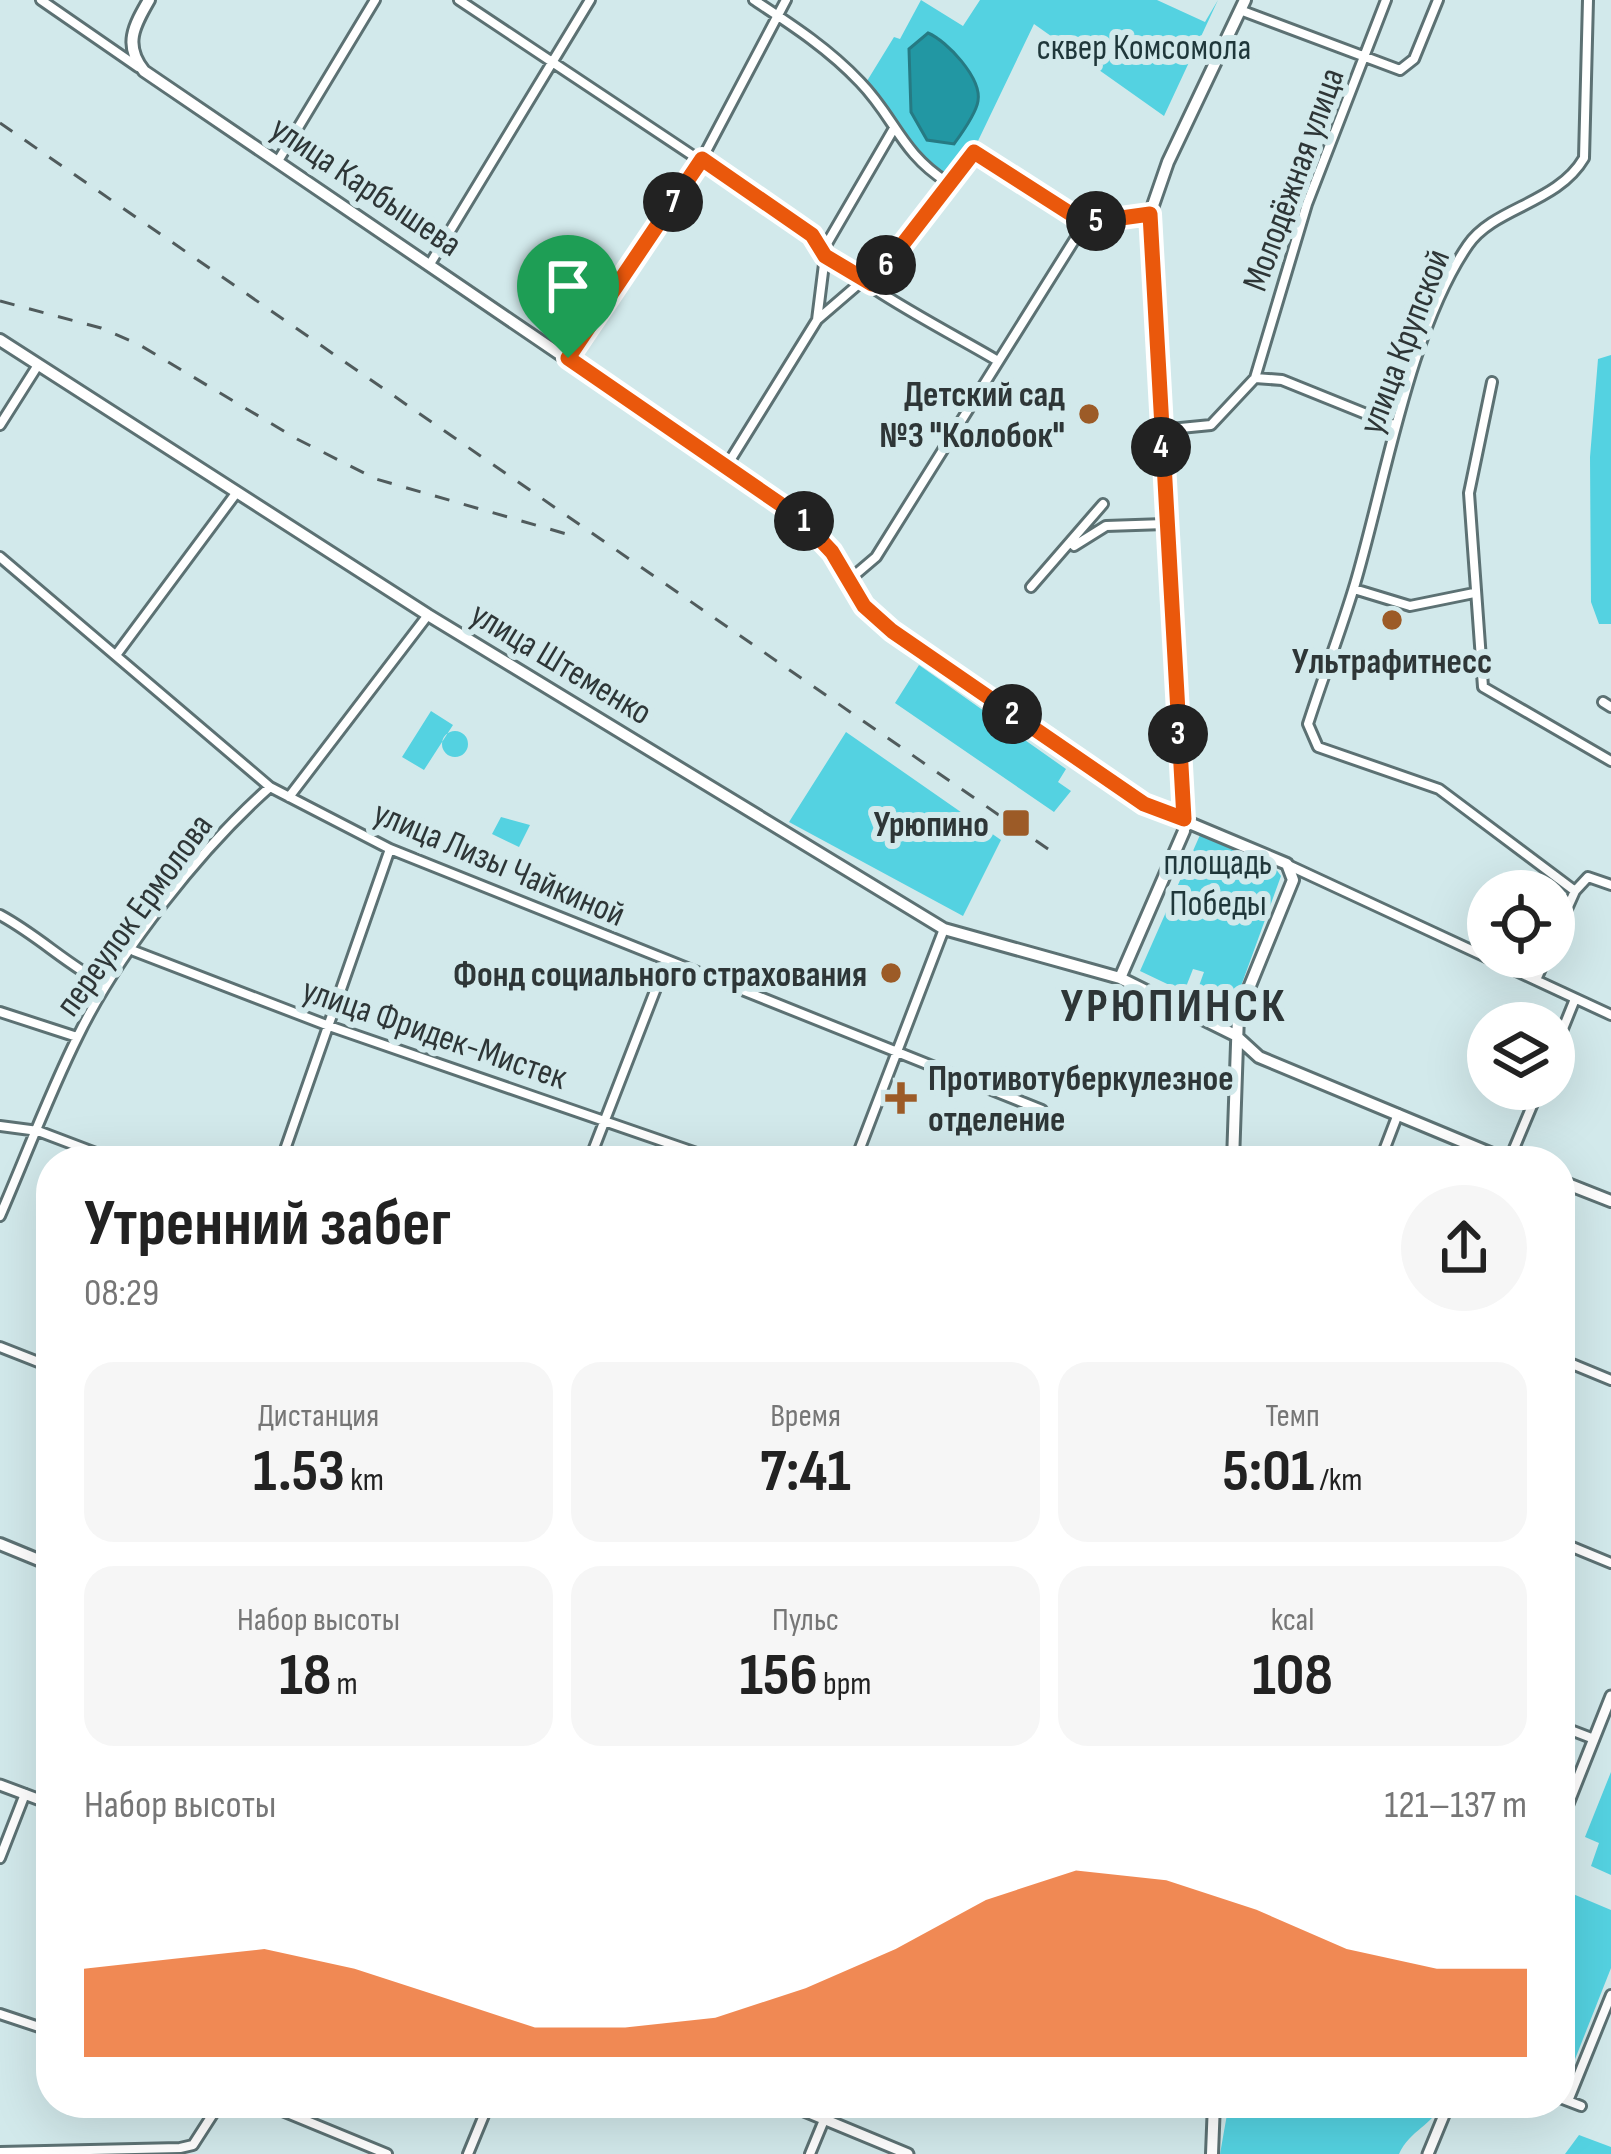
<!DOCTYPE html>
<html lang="ru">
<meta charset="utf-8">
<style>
:root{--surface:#fff;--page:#f6f6f6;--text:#222;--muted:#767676;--accent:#ea580c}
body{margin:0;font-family:"Sofia Sans Condensed",sans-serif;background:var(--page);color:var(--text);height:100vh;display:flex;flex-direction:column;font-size:45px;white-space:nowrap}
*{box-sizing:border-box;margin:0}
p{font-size:39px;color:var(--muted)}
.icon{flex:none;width:66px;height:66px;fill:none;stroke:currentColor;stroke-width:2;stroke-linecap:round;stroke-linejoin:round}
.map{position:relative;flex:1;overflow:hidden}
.panel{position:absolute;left:36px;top:1146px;width:1539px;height:972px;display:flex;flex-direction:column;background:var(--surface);border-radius:48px;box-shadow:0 12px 48px #0002}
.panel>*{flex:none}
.controls{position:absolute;left:1467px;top:870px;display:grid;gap:24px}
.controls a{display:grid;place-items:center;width:108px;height:108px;border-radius:50%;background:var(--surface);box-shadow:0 12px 48px #0002;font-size:60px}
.pin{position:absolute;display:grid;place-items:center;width:102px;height:102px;color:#fff;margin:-123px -51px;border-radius:50% 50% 50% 0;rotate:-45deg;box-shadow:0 0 12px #0007}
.pin .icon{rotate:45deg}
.km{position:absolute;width:60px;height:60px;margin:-30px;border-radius:50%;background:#222;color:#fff;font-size:33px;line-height:60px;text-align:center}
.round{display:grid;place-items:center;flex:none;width:126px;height:126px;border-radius:63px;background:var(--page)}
.overview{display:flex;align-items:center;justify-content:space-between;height:204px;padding:0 48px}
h1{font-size:66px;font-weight:700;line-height:90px}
.figures{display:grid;grid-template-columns:repeat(3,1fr);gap:18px;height:204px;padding:12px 48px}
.figures div{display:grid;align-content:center;border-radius:30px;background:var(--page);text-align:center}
.figures b{font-size:60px;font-weight:700}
.figures small{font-size:33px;font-weight:400}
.figures p{font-size:33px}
.chart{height:336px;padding:24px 48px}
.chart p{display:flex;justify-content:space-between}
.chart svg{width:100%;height:216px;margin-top:12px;fill:var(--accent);opacity:.7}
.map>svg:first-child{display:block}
.green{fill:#54d2e1;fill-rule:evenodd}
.water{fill:#2297a3;stroke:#267a83;stroke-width:3}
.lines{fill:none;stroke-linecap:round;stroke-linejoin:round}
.minor-casing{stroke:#5c7173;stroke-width:14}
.tertiary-casing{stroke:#5c7173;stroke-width:15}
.secondary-casing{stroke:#5c7173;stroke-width:16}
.minor{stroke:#fff;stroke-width:8}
.tertiary{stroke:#fff;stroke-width:9}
.secondary{stroke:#fff;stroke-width:10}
.rail{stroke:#505b5c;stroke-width:3;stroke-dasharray:15 15;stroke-linecap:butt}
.route-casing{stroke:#fff;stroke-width:24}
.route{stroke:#ea580c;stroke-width:15}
.poi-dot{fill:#9c5b27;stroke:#d2e9eb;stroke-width:4.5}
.labels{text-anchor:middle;stroke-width:12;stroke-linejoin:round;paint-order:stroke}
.park-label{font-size:36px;fill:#1f373a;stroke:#d2e9eb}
.street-label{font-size:36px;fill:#2e3637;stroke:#d2e9eb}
.poi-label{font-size:36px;font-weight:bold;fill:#2e3637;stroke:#d2e9eb;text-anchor:end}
.district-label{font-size:48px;font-weight:bold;letter-spacing:3px;fill:#2e3637;stroke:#d2e9eb}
</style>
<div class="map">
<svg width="1611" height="2154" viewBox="0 0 1611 2154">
<rect width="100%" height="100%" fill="#d2e9eb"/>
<!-- green -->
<path class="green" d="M921 0 963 26 980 0H1157L1205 22 1218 0 1164 116 1034 24 977 143 942 174 906 145 867 81 894 37 900 39ZM938 37 974 79 978 101 954 143Z
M1611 355V624H1599L1591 602 1590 457 1598 359Z
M919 665 1066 769 1058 782 1071 791 1054 812 895 703Z
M431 711 453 725 424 770 402 757Z
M442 744a13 13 0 1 1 26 0a13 13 0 1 1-26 0Z
M846 732 1001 840 963 916 789 822Z
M501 817 530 825 519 847 492 834Z
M1200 835 1273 865 1281 876 1237 997 1221 1007 1195 997 1204 972 1193 969 1184 992 1140 971Z
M1611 1772V1875L1591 1866 1599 1843 1585 1837Z
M1573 1894 1611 1910V1968L1568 2077 1560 2074V1917Z
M1229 2103H1442C1433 2125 1410 2130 1399 2154H1220Z
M1579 2135 1611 2147V2154H1565Z"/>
<!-- water -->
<path class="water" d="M928 33C947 41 982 78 978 101 976 114 962 133 954 144L927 140 911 112 909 49Z"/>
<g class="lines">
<defs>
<path id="minor" d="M41 0 138 67
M459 0 812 235C838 277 950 332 998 361
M754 0C792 25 829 49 860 82 895 118 901 153 947 182L974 151 1085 223
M1588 0 1584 158C1557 204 1494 207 1468 245 1409 331 1385 483 1355 584 1341 631 1323 677 1308 724L1318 747 1439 789 1575 891 1588 877 1611 885
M1240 10 1400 70 1414 59 1438 0
M278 161 375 0
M822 252 893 130
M430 264 590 0
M872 283 947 182
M818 319 861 282
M568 358 702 159 786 0
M1255 378 1307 204 1386 0
M1255 378 1282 380 1396 426
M1492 382 1469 493 1483 687 1611 761
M0 425 38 365
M1160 430 1211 425 1255 378
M726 467 817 320 825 256
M1074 546 1106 526 1165 524
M0 557 270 787 390 849 1042 1110
M849 580 876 557 1085 223 1150 214
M1031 587 1103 504
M1354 589 1410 606 1474 593
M116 655 237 492
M1603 702 1611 707
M289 797 428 615
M1288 865 1611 1015
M0 915C39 936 67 965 106 985
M1554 938 1575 891
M134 951 329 1026 720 1161
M1536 980 1546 957
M0 1012 77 1037
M1554 1051 1575 999
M0 1126 38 1131 117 1161
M281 1161 390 849
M589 1161 667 960
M855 1161 944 929
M1380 1161 1398 1114
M1514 1161 1513 1151 1539 1089
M0 1216C26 1156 49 1094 78 1036 119 952 200 849 270 787
M0 1347 51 1367
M1560 1359 1611 1380
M1560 1542 1611 1563
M1560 1726 1594 1739
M0 1858 25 1794
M0 2014 51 2031
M44 2029 51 2002
M1560 2098 1581 2106
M1568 2101 1611 1995
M263 2103 387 2154
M0 2152 180 2148 193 2145 220 2103
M468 2154 489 2103
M810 2154 831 2103"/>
<path id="tertiary" d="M0 1785 51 1804
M1560 1824 1611 1696
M785 2103 908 2154
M1428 2154 1449 2103"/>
<path id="secondary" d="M149 0C134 26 123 45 144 71L799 517 832 552 864 606 892 631 1144 804 1287 864 1293 880 1238 1015 1233 1161
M0 340 428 615 944 929 1120 978 1235 1035 1259 1057 1509 1161
M1120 978 1184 831 1150 214 1168 162 1245 0
M1560 1181 1611 1201
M0 1544 51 1565
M1212 2154 1214 2103"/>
</defs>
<!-- minor casing -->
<use href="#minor" class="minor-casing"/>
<!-- tertiary casing -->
<use href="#tertiary" class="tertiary-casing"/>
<!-- secondary casing -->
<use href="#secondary" class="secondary-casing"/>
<!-- minor -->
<use href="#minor" class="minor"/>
<!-- tertiary -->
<use href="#tertiary" class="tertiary"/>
<!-- secondary -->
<use href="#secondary" class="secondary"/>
<!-- rail -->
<path class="rail" d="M0 123 1058 856
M0 301 101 328 138 344 297 439 376 479 577 537"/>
</g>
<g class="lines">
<defs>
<path id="route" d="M974 152 1085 223 1150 214 1184 819 1144 804 892 631 864 606 832 552 799 517 568 358 702 159 812 235 825 256 872 284Z"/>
</defs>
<!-- route casing -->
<use href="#route" class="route-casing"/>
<!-- route -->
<use href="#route" class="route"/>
</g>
<!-- markers -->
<g class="poi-dot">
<circle cx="1089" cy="414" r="12"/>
<circle cx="1392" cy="620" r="12"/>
<rect x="1001" y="808" width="30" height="30" rx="6"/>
<circle cx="891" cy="973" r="12"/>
<path d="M895 1080h12v12h12v12h-12v12h-12v-12h-12v-12h12z"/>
</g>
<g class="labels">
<!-- park labels -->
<g class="park-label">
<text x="1144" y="59">сквер Комсомола</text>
<text x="1218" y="874">площадь<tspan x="1218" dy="41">Победы</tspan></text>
</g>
<!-- street labels -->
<g class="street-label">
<text transform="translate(1292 179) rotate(-70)" y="13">Молодёжная улица</text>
<text transform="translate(367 185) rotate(34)" y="13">улица Карбышева</text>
<text transform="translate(1403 341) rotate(-69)" y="13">улица Крупской</text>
<text transform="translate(562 662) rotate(31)" y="13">улица Штеменко</text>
<text transform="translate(500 862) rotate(23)" y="13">улица Лизы Чайкиной</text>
<text transform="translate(133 914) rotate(-54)" y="13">переулок Ермолова</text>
<text transform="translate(435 1032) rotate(19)" y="13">улица Фридек-Мистек</text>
</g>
<!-- poi labels -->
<g class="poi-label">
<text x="1065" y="406">Детский сад<tspan x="1065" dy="41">№3 "Колобок"</tspan></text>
<text x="1392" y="673" text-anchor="middle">Ультрафитнесс</text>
<text x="989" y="836">Урюпино</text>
<text x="867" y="986">Фонд социального страхования</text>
<text x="928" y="1090" text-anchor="start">Противотуберкулезное<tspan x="928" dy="41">отделение</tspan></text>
</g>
<!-- district labels -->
<g class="district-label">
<text x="1174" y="1021">УРЮПИНСК</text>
</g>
</g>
</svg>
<div class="controls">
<a><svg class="icon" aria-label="locate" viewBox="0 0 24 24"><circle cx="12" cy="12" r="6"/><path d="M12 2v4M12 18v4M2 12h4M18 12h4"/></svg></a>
<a><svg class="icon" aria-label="layers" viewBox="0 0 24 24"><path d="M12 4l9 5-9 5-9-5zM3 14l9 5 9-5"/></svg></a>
</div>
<div class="pin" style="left:568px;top:358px;background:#1e9e55"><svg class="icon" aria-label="arrive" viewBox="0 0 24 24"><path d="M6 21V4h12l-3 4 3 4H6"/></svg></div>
<b class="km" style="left:804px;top:521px">1</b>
<b class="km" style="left:1012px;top:714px">2</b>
<b class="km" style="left:1178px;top:734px">3</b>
<b class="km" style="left:1161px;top:447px">4</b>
<b class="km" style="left:1096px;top:221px">5</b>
<b class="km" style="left:886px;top:265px">6</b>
<b class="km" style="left:673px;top:202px">7</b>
<section class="panel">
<div class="overview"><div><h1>Утренний забег</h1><p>08:29</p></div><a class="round"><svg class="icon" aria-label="share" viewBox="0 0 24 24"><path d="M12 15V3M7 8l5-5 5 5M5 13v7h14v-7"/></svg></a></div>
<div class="figures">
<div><p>Дистанция</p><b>1.53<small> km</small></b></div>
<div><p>Время</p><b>7:41</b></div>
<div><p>Темп</p><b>5:01<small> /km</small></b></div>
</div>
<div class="figures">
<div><p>Набор высоты</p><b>18<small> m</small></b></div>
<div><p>Пульс</p><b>156<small> bpm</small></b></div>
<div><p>kcal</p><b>108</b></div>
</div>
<div class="chart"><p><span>Набор высоты</span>121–137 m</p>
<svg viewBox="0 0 160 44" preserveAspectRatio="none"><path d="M0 44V26L10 24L20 22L30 26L40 32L50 38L60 38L70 36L80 30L90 22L100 12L110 6L120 8L130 14L140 22L150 26L160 26V44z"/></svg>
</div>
</section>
</div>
